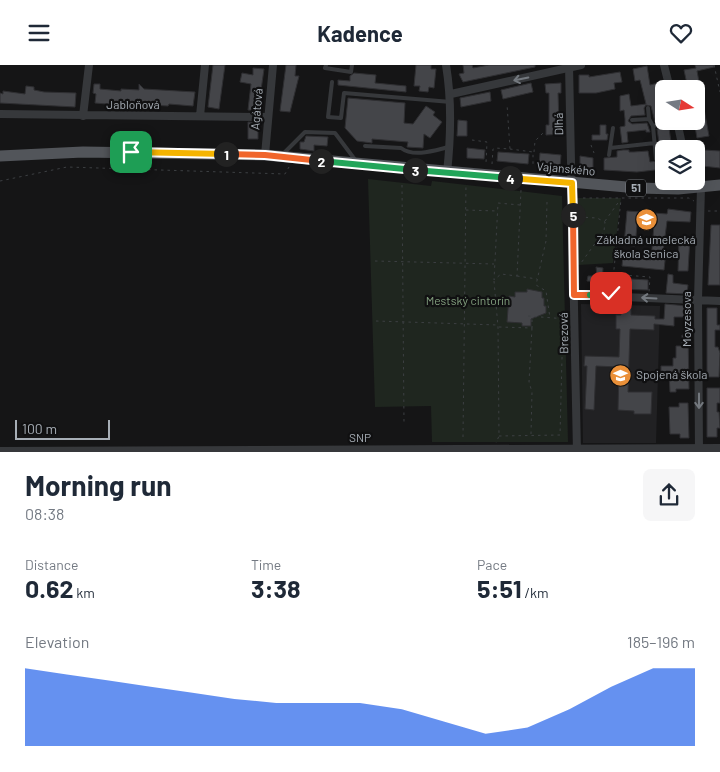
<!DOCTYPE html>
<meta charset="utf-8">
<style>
:root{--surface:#fff;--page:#f6f6f7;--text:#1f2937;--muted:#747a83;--accent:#2563eb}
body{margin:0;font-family:Barlow,sans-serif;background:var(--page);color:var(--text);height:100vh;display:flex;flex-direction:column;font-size:19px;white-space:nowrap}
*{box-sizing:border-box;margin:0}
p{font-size:16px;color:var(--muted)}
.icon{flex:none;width:28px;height:28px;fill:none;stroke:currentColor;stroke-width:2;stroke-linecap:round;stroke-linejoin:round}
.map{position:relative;height:387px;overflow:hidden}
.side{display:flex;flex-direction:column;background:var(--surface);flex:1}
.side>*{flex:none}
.needle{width:32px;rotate:102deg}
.controls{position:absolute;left:655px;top:15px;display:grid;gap:10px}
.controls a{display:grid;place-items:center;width:50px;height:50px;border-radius:8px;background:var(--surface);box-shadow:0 5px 20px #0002;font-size:25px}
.scale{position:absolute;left:15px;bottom:12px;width:95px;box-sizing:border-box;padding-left:5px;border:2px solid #a7aeb6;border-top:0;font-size:14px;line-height:18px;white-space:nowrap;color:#a7aeb6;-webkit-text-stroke:4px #101011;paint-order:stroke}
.pin{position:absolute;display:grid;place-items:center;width:42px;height:42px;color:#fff;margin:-21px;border-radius:10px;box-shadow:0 2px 8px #0006}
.km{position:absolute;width:25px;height:25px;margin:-12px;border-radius:50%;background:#222;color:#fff;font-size:14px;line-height:25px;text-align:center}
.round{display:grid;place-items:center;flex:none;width:52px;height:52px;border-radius:8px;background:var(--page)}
.summary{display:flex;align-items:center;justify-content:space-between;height:85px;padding:0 25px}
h1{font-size:28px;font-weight:700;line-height:38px}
.stats{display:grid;grid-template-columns:repeat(3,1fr);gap:8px;height:85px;padding:5px 25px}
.stats div{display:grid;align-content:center}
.stats b{font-size:25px;font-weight:700}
.stats small{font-size:14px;font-weight:400}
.stats p{font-size:14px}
.chart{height:140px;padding:10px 25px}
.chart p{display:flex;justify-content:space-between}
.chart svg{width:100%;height:90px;margin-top:5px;fill:var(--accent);opacity:.7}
header{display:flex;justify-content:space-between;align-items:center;height:65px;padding:0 25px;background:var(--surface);font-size:22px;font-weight:700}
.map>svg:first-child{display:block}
.built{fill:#212123}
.green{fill:#1f261f}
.building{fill:#444549;stroke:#2f2f32}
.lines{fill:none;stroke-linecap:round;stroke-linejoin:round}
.path{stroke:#3c3f42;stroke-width:1;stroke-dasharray:2.5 4;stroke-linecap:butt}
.lane{stroke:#36383b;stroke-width:4}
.street{stroke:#36383b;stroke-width:8}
.primary{stroke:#52555a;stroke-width:11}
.oneway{stroke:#74797f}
.split-1-casing{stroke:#fff;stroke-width:10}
.split-2-casing{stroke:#fff;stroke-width:10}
.split-3-casing{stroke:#fff;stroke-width:10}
.split-4-casing{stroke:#fff;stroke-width:10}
.split-5-casing{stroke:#fff;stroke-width:10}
.split-6-casing{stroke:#fff;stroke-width:10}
.split-7-casing{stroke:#fff;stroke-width:10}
.split-1{stroke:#f5b400;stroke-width:6}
.split-2{stroke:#f0652b;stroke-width:6}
.split-3{stroke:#22a559;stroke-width:6}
.split-4{stroke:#22a559;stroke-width:6}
.split-5{stroke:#f5b400;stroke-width:6}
.split-6{stroke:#f0652b;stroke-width:6}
.split-7{stroke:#22a559;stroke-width:6}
.labels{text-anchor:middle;stroke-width:4.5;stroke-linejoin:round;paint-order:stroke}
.shield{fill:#101011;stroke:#7a7f84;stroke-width:1}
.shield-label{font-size:11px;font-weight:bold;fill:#a7aeb6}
.street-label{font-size:12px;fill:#a7aeb6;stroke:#101011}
.poi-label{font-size:12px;fill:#a7aeb6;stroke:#101011}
.park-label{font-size:12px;fill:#83a07f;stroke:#101011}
</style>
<header><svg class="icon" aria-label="menu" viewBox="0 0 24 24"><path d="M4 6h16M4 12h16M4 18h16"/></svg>Kadence<svg class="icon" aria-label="heart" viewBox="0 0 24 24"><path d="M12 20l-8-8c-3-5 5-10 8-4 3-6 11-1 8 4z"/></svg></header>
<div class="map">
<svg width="720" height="387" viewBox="0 0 720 387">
<rect width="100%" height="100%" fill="#151516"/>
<!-- built -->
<path class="built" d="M581 239 660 241 656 378H583Z"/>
<!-- green -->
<path class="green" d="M368 114 431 121 432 116 562 131 568 377H432L431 341 375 342Z
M576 133H621L613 198 578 200Z"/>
<!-- building -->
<path class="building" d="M213 0H225L219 44 208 42Z
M286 0H296L295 11H299L290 47 280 46Z
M416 0H431V4H436L434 23 429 22 428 27 419 26 420 21H414Z
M463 0H472L473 3 489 0H535V2L463 17 459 9 464 8Z
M695 0H714V2L697 6 709 71 697 73 694 56H696V24H688L684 5 696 3Z
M647 1 650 20 658 18 661 31H663L664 54 655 57 651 41 646 40 644 43 645 50 631 51 628 56 632 59 647 58 650 67H646V65L627 67 628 77 622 78 620 62 625 61V54L624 45 620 46V31L629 29 631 41 646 39 640 15 635 16 633 4Z
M253 3 264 4 258 46 248 45 251 19 240 17 242 8 253 10Z
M620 7 622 17 614 18 615 24 596 28H579V10H589V12Z
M354 8 376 10 375 18 406 21V27L338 20V15L350 16V11Z
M531 18 533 27 503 34 501 25Z
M561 18V28H558L559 60H562V69L546 70V60H549V28H546L545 19Z
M94 19H100V24L121 26V24L139 25V19L144 24 195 27 193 41 169 39 168 41 119 38V40L95 38 96 29 93 28Z
M26 21 34 22V25L44 27 76 28 75 42 0 38V28L3 29V26L25 29Z
M490 27 491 36 461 42 460 33Z
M348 33 405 38 404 58 413 59 426 41 435 47 433 50 442 57 430 73 424 69 423 83 407 82 408 77 372 74V78L357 76 345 63Z
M458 55 467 56V71H457Z
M248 57 258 58V74H248Z
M600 60H606V69H608L607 75H592V70H600Z
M665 62 669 63 672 84H660L657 64Z
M306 71 328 72 327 81 314 80V86L300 84V77H304Z
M467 83 485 85 484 94 467 93Z
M623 85H629V87H634L648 86 650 97 664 95V104L637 107 604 105V93L617 92V86Z
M704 85 720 86V103L702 101Z
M498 87 529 89 528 99 497 96Z
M540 88 561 90 560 101 539 99Z
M580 91 593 93V103H580Z
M668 144 691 147 690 157 667 156 663 187H666L664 205 622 201 623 192 651 195 654 160H637L635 181 624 180 627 146 667 149Z
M711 160H720V220H708Z
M679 173H690L688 206H678Z
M596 202 603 203 602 217 587 216 588 211H597Z
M668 209 673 210V218L688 220 687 229 666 228Z
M615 213 648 215V225L615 224Z
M527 224 542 227V233H544V241H546V248L531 254V261H522V258L507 257 509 231 515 232V227H527Z
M665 239 688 241V252H674V261L654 259V265L630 264 628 327H652L651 349H634V346L618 345 619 302 596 301 594 345 585 344 587 301H584L585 291 619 292 620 264H616V250H621V242H631V250L655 251V254H664Z
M707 243H717V260H720V265H715V282H718L720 288 719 312H707Z
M682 270H688L689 324H676V327H670L669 307H661V301H673V293H676V281H682Z
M707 323H720V338H717V347H719L720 363H717V372H707Z
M679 338H688L689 373H680V369H670L669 342H679Z"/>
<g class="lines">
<!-- path -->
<path class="path" d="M714 0 720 27
M472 75 487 77 486 98
M591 80 594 88
M510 84 533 87V102
M534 87 535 76 543 68
M492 99 493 84 495 83 510 84 507 39
M0 116 67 102 285 109 289 102
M402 120 404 358
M583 133H689L694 136
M547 137 546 176 536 220 546 226 550 253
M520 140 498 138 494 215 501 209 517 211 521 125
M466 145 497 146
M708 146H720
M579 152 597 153 605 157 604 166 581 198
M605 156 620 135
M375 196 494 199
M623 210 650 212 649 227
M517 211 537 214
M494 216 498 262 499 371 496 378
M612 224 621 134
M528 251 567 254
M376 256 498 260
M499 262 532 263V251
M531 369 532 327 529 317 532 263
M499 371 560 370 563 255
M463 372 466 119"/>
<!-- lane -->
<path class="lane" d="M326 0 325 3 351 7 352 0
M332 17 328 52 341 53 344 28 451 37
M648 43 649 54 653 61
M632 55 649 54
M665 58 674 56
M365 81 401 83C414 93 436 85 449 82
M610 83 655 78
M283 89 305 67 335 68 356 96
M609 90 613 63
M656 94 653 61 662 59"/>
<!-- street -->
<path class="street" d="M446 0C452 36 451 71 447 108
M569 0 577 387
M664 0 670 24
M451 29 581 0
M0 49 267 52
M83 51 89 0
M200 51 205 0
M677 56 683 84
M265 90 273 0
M575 230 720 236
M0 386C240 383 480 386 720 383
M699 387 698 235 701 122"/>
<!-- primary -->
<path class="primary" d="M0 91 83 87 265 90 638 123 678 124 720 120"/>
</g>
<!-- one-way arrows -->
<defs><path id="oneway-shaft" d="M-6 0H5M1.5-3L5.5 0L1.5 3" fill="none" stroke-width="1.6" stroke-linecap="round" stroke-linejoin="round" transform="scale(1.25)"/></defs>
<g class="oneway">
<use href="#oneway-shaft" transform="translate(521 14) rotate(168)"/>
<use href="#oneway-shaft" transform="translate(649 233) rotate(-177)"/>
<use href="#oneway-shaft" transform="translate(699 336) rotate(90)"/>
</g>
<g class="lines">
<defs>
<path id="split-1" d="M131 87 226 89"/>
<path id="split-2" d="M226 89 265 90 321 96"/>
<path id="split-3" d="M321 96 415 105"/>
<path id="split-4" d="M415 105 510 113"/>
<path id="split-5" d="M510 113 572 118 573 150"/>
<path id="split-6" d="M573 150 574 230H590"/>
<path id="split-7" d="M590 230 611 231V228"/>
</defs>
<!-- split-1 casing -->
<use href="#split-1" class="split-1-casing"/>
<!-- split-2 casing -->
<use href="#split-2" class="split-2-casing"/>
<!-- split-3 casing -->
<use href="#split-3" class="split-3-casing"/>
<!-- split-4 casing -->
<use href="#split-4" class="split-4-casing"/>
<!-- split-5 casing -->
<use href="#split-5" class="split-5-casing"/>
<!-- split-6 casing -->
<use href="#split-6" class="split-6-casing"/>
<!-- split-7 casing -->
<use href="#split-7" class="split-7-casing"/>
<!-- split-1 -->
<use href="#split-1" class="split-1"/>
<!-- split-2 -->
<use href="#split-2" class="split-2"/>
<!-- split-3 -->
<use href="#split-3" class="split-3"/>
<!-- split-4 -->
<use href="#split-4" class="split-4"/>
<!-- split-5 -->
<use href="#split-5" class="split-5"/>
<!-- split-6 -->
<use href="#split-6" class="split-6"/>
<!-- split-7 -->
<use href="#split-7" class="split-7"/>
</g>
<!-- icons -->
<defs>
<symbol id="school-disc" viewBox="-11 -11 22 22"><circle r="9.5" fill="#ea9039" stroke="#101011"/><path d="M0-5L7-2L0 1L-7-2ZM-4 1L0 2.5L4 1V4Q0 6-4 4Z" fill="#fff"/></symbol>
</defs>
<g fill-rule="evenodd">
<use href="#school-disc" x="634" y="142" width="25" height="25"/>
<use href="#school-disc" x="608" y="298" width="25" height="25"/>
</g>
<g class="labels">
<!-- shield labels -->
<rect class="shield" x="626" y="114.5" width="20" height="17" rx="4"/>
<g class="shield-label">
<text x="636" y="127">51</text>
</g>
<!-- street labels -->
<g class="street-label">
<text x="133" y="44">Jabloňová</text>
<text transform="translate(257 44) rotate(-85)" y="4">Agátová</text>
<text transform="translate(559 59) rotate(-91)" y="4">Dlhá</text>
<text transform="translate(566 104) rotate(5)" y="4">Vajanského</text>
<text transform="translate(687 254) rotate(-90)" y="4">Moyzesova</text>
<text transform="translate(564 268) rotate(-91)" y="4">Brezová</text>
<text x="360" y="377">SNP</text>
</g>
<!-- poi labels -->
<g class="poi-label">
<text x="646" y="179">Základná umelecká<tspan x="646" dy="14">škola Senica</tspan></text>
<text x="636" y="314" text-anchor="start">Spojená škola</text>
</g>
<!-- park labels -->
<g class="park-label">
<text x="468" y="240">Mestský cintorín</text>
</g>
</g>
</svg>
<div class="controls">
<a><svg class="needle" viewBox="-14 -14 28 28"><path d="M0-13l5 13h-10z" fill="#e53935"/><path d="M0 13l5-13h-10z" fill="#747a83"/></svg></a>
<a><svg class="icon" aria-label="layers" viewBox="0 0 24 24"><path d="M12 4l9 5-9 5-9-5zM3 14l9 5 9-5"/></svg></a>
</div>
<div class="scale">100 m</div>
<div class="pin" style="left:131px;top:87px;background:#1e9e55"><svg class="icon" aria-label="arrive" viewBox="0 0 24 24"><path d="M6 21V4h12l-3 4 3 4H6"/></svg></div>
<div class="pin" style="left:611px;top:228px;background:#d93025"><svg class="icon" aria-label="check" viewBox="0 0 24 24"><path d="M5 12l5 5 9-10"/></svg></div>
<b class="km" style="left:226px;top:89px">1</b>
<b class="km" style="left:321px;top:96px">2</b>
<b class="km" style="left:415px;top:105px">3</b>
<b class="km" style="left:510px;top:113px">4</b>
<b class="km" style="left:573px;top:150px">5</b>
</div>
<section class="side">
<div class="summary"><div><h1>Morning run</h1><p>08:38</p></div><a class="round"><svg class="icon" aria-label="share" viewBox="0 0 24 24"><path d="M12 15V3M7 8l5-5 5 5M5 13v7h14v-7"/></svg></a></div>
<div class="stats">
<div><p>Distance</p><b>0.62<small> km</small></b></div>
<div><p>Time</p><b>3:38</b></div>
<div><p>Pace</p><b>5:51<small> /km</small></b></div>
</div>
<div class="chart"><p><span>Elevation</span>185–196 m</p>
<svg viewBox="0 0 160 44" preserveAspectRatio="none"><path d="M0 44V6L10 9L20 12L30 15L40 18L50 21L60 23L70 23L80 23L90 26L100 32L110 38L120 35L130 26L140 15L150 6L160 6V44z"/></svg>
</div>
</section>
